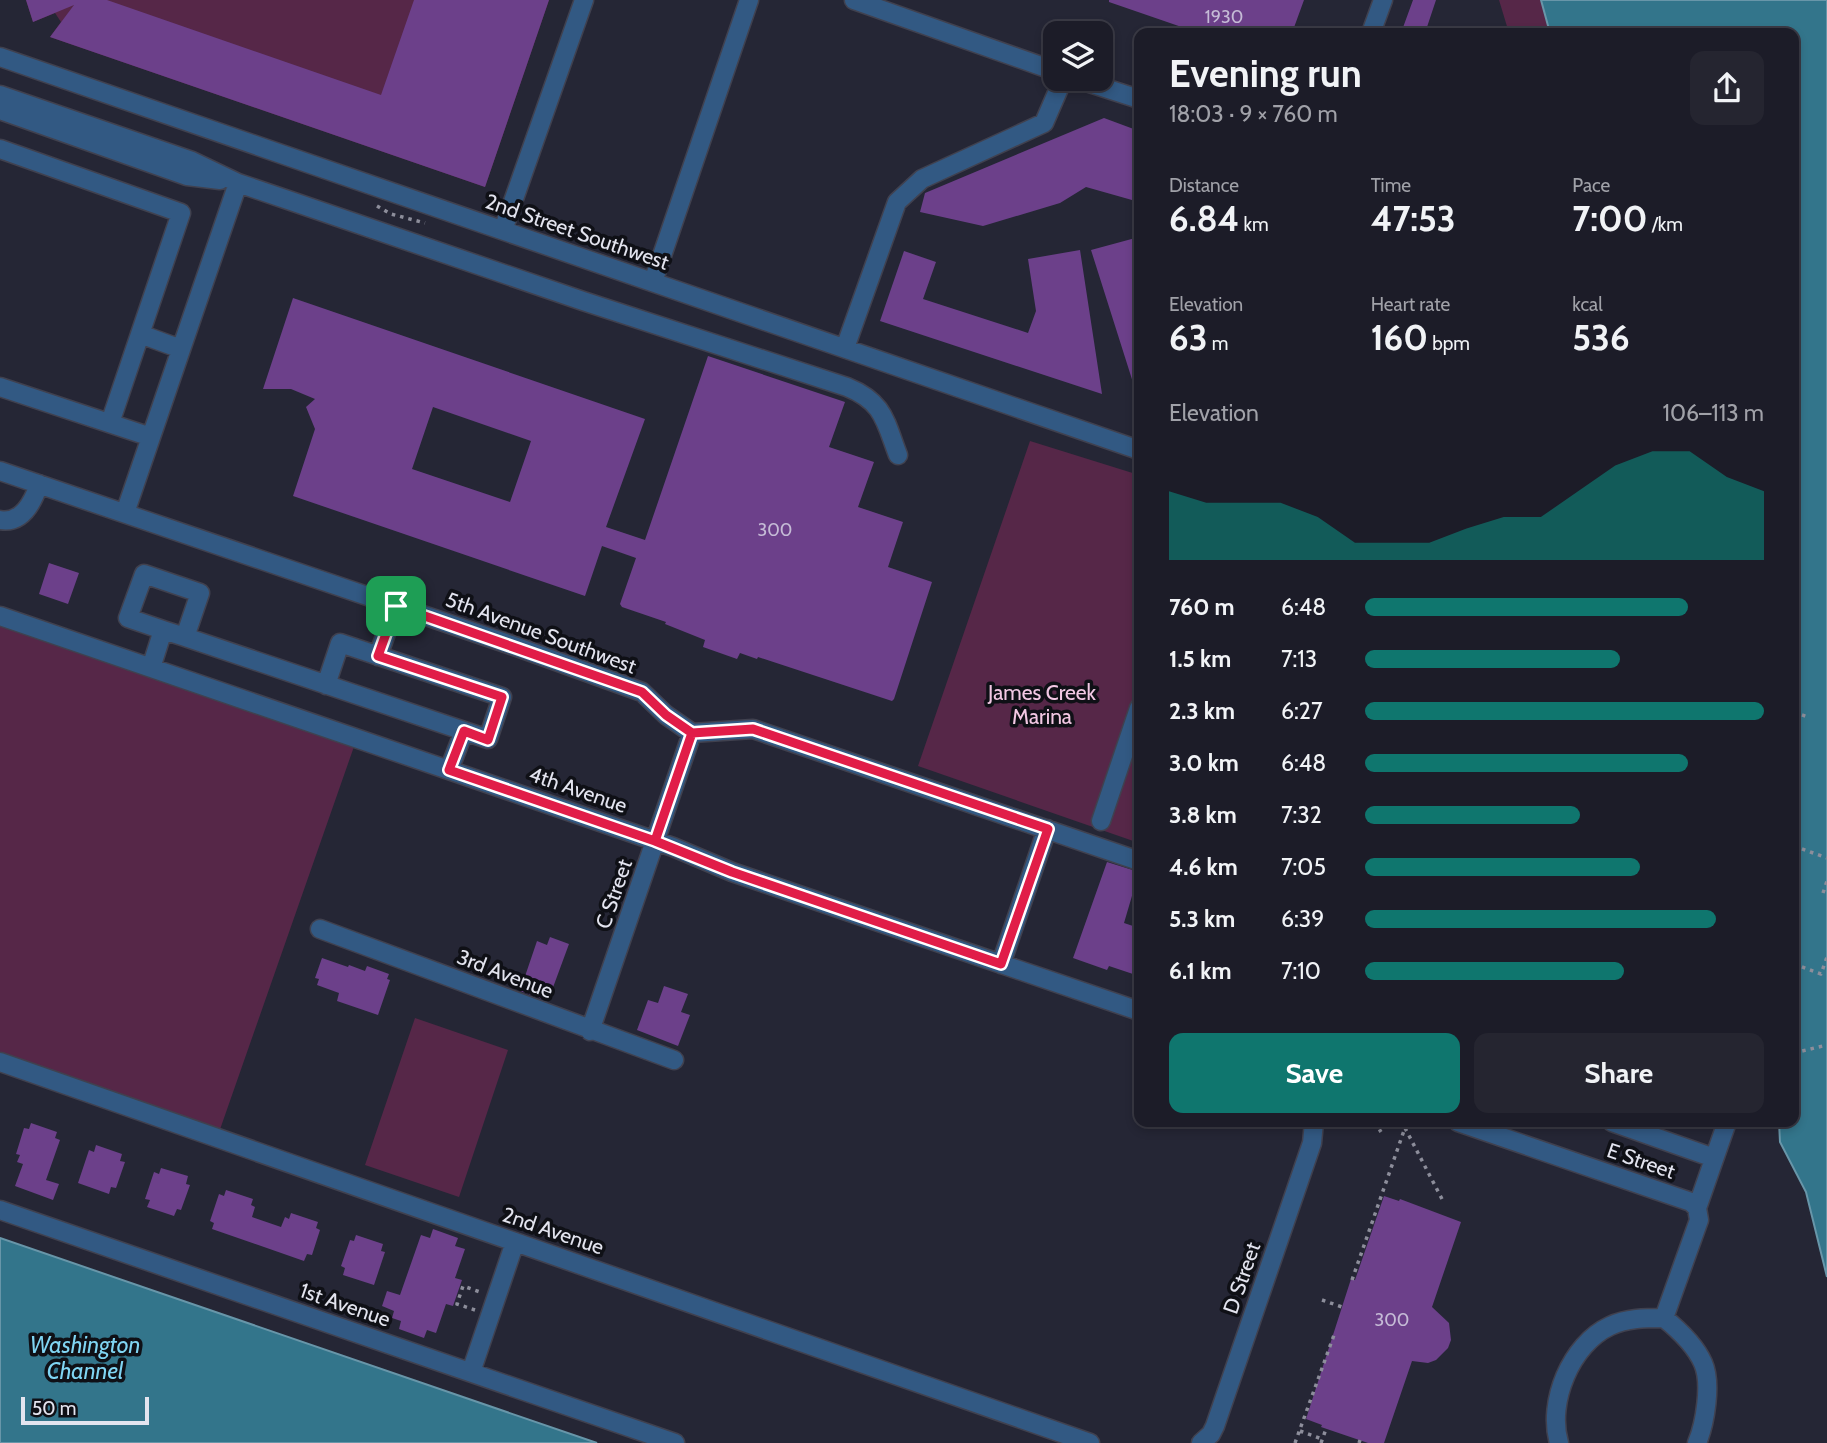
<!DOCTYPE html>
<meta charset="utf-8">
<style>
:root{--surface:#1c1c28;--page:#252530;--text:#f1f3f6;--muted:#a0a1a8;--line:#3a3a45;--accent:#0f766e}
body{margin:0;font-family:Cabin,sans-serif;background:var(--page);color:var(--text);height:100vh;display:flex;flex-direction:column;font-size:26px;white-space:nowrap}
*{box-sizing:border-box;margin:0}
p{font-size:23px;color:var(--muted)}
.icon{flex:none;width:38px;height:38px;fill:none;stroke:currentColor;stroke-width:2;stroke-linecap:round;stroke-linejoin:round}
.map{position:relative;flex:1;overflow:hidden}
.side{position:absolute;left:1134px;top:28px;width:665px;height:1099px;display:flex;flex-direction:column;background:var(--surface);border-radius:14px;box-shadow:0 4px 10px #0003,0 0 0 2px var(--line)}
.side>*{flex:none}
.buttons{position:absolute;left:1043px;top:21px;display:grid;gap:14px}
.buttons a{display:grid;place-items:center;width:70px;height:70px;border-radius:14px;background:var(--surface);box-shadow:0 4px 10px #0003,0 0 0 2px var(--line);font-size:35px}
.scale{position:absolute;left:21px;bottom:18px;width:128px;box-sizing:border-box;padding-left:7px;border:4px solid #e3e4ef;border-top:0;font-size:19px;line-height:24px;white-space:nowrap;color:#e3e4ef;-webkit-text-stroke:5px #0f1016;paint-order:stroke}
.pin{position:absolute;display:grid;place-items:center;width:60px;height:60px;color:#fff;margin:-30px;border-radius:14px;box-shadow:0 4px 10px #0006}
.round{display:grid;place-items:center;flex:none;width:74px;height:74px;border-radius:14px;background:var(--page)}
.summary{display:flex;align-items:center;justify-content:space-between;height:119px;padding:0 35px}
h1{font-size:38px;font-weight:800;line-height:52px}
.stats{display:grid;grid-template-columns:repeat(3,1fr);gap:10px;height:119px;padding:7px 35px}
.stats div{display:grid;align-content:center}
.stats b{font-size:35px;font-weight:800}
.stats small{font-size:19px;font-weight:400}
.stats p{font-size:19px}
.chart{height:196px;padding:14px 35px}
.chart p{display:flex;justify-content:space-between}
.chart svg{width:100%;height:126px;margin-top:7px;fill:var(--accent);opacity:.7}
.primary-button{display:flex;gap:14px;margin-top:auto;padding:14px 35px}
.primary-button a{flex:1;height:80px;border-radius:14px;background:var(--accent);color:#fff;font-size:28px;font-weight:800;line-height:80px;text-align:center}
.primary-button a+a{background:var(--page);color:var(--text)}
ul{padding:0 35px;list-style:none;font-size:23px}
li{display:grid;grid-template-columns:112px 84px 1fr;align-items:center;height:52px}
li i{height:18px;border-radius:9px;background:var(--accent)}
.map>svg:first-child{display:block}
.green{fill:#562748}
.water{fill:#33758b;stroke:#6896a9;stroke-width:2}
.building{fill:#6c408a;fill-rule:evenodd}
.lines{fill:none;stroke-linecap:round;stroke-linejoin:round}
.minor-casing{stroke:#40414f;stroke-width:21}
.path{stroke:#8d8e9b;stroke-width:3.5;stroke-dasharray:3.5 5;stroke-linecap:butt}
.minor{stroke:#325983;stroke-width:18}
.route-casing{stroke:#fff;stroke-width:14}
.route{stroke:#e11d48;stroke-width:9}
.labels{text-anchor:middle;stroke-width:7;stroke-linejoin:round;paint-order:stroke}
.number-label{font-size:18px;fill:#c5bbd6}
.street-label{font-size:21px;fill:#e3e4ef;stroke:#0f1016}
.park-label{font-size:21px;fill:#f3c8e4;stroke:#0f1016}
.water-label{font-size:23px;font-style:italic;fill:#80d5f3;stroke:#0f1016}
</style>
<div class="map">
<svg width="1827" height="1443" viewBox="0 0 1827 1443">
<rect width="100%" height="100%" fill="#252635"/>
<!-- green -->
<path class="green" d="M26 0H549L485 187 50 37 61 22 55 13 33 22Z
M1499 0H1541L1550 33H1509Z
M1030 441 1139 475V843L918 766Z
M0 616 357 738 217 1138 0 1062Z
M415 1018 508 1050 459 1197 365 1165Z"/>
<!-- water -->
<path class="water" d="M1541 0H1827V1277L1806 1192 1780 1142 1779 1122H1794V33H1550Z
M0 1238 597 1443H0Z"/>
<!-- building -->
<path class="building" d="M26 0H107L381 95 414 0H549L485 187 50 37 74 5 33 22Z
M1109 0H1304L1292 33H1199L1109 2Z
M1413 0H1436L1425 33H1401Z
M1104 118 1139 131V202L1086 187 1060 203 983 226 920 212 925 193Z
M1139 237V391L1136 392 1091 250Z
M1080 250 1102 394 880 321 904 251 936 262 923 299 1028 333 1036 311 1028 259Z
M293 298 645 419 606 527 645 540 708 356 845 402 829 447 874 462 858 507 903 522 888 567 932 582 894 699 892 701 758 657 757 659 740 653 737 659 703 647 705 640 665 624 666 622 622 607 620 604 636 558 602 546 585 596 293 496 315 429 306 407 315 399 291 389H263ZM433 407 531 441 510 502 412 469Z
M49 563 79 573 68 604 39 594Z
M1107 862 1139 872 1124 923 1139 928V976L1109 966 1107 970 1073 958Z
M550 937 569 944 548 1001 520 991 537 941 547 945Z
M322 958 348 967 349 965 365 971 367 966 389 974 387 979 390 980 378 1015 337 1001 339 993 317 985 319 979 315 978Z
M664 986 688 994 681 1012 690 1015 678 1046 637 1030 648 1000 658 1003Z
M31 1123 57 1132 55 1138 60 1140 46 1180 59 1184 53 1200 15 1186 23 1164 17 1162 20 1155 16 1154 24 1128 29 1129Z
M96 1145 122 1154 120 1161 125 1162 116 1188 111 1187 109 1194 78 1183 89 1150 94 1152Z
M161 1168 188 1176 186 1184 190 1185 181 1210 177 1209 174 1216 147 1207 150 1200 145 1199 154 1172 159 1174Z
M226 1190 253 1199 251 1205 255 1207 252 1217 281 1227 285 1217 289 1219 291 1213 318 1222 316 1228 320 1230 312 1255 307 1254 304 1261 212 1229 214 1223 210 1221 219 1194 224 1196Z
M1384 1196 1399 1201 1400 1199 1461 1222 1432 1307 1449 1323 1451 1340 1448 1348 1436 1360 1428 1363 1412 1361 1384 1443H1368L1321 1427 1322 1425 1306 1419 1351 1279 1355 1280Z
M433 1229 458 1238 455 1246 465 1249 455 1278 462 1280 453 1306 446 1304 436 1333 427 1330 424 1338 399 1329 401 1321 392 1318 394 1311 382 1306 387 1291 400 1295 421 1235 430 1238Z
M356 1235 383 1244 381 1251 385 1252 374 1285 343 1275 345 1268 341 1266 350 1240 354 1241Z"/>
<g class="lines">
<defs>
<path id="minor" d="M854 0 1055 71
M1371 33 1383 0
M0 57 1139 450
M1077 79 1139 99
M0 95 192 161 238 183 288 200 583 301 847 387C884 402 885 421 898 455
M0 110 187 176 220 180
M0 149 181 213 110 423
M503 230 584 0
M653 282 749 0
M140 334 181 349
M845 348 897 202 922 179 1044 123 1063 79
M0 387 151 437
M0 471 517 647 642 692 666 715 692 733 753 729 1139 861
M125 513 238 183
M0 520C22 524 33 502 39 484
M0 616 673 847 732 872 1139 1011
M185 637C286 671 387 705 488 739L502 697 340 643 326 685
M378 656 396 605
M151 668 163 630 128 618 144 574 200 593 185 637 163 630
M449 770 464 731
M1101 821 1139 708
M320 929 674 1060
M1001 964 1047 829
M590 1031 692 733
M0 1062 1090 1443
M1458 1122 1691 1202 1697 1208 1699 1220 1664 1318
M1612 1122 1714 1158
M1697 1208 1727 1122
M0 1210 675 1443
M471 1372 515 1242
M1201 1443 1211 1434 1215 1426 1312 1143 1314 1122
M1559 1443C1547 1402 1571 1344 1610 1326 1627 1318 1645 1318 1664 1318 1679 1330 1695 1345 1703 1363 1712 1383 1705 1424 1697 1443"/>
</defs>
<!-- minor casing -->
<use href="#minor" class="minor-casing"/>
<!-- path -->
<path class="path" d="M377 206 391 214 425 223
M1794 712 1808 717
M1794 846 1827 858
M1823 893 1827 881
M1794 964 1821 974 1827 957
M1794 1053 1827 1045
M1375 1122 1381 1132
M1405 1128 1442 1199
M1352 1280 1407 1122
M1322 1300 1342 1307
M475 1310 457 1304 463 1286 480 1292
M1300 1431 1322 1439
M1295 1443 1334 1335
M1321 1443 1326 1429
M1359 1443 1360 1440"/>
<!-- minor -->
<use href="#minor" class="minor"/>
</g>
<g class="lines">
<defs>
<path id="route" d="M396 606 642 692 666 715 692 733 655 841 732 872 1001 964 1048 829 753 729 692 733 659 829 655 841 449 770 464 731 488 740 502 697 378 656 396 606"/>
</defs>
<!-- route casing -->
<use href="#route" class="route-casing"/>
<!-- route -->
<use href="#route" class="route"/>
</g>
<g class="labels">
<!-- number labels -->
<g class="number-label">
<text x="1224" y="23">1930</text>
<text x="775" y="536">300</text>
<text x="1392" y="1326">300</text>
</g>
<!-- street labels -->
<g class="street-label">
<text transform="translate(577 232) rotate(19)" y="7">2nd Street Southwest</text>
<text transform="translate(541 633) rotate(20)" y="7">5th Avenue Southwest</text>
<text transform="translate(578 790) rotate(19)" y="7">4th Avenue</text>
<text transform="translate(614 894) rotate(-71)" y="7">C Street</text>
<text transform="translate(505 974) rotate(21)" y="7">3rd Avenue</text>
<text transform="translate(1641 1161) rotate(19)" y="7">E Street</text>
<text transform="translate(553 1231) rotate(19)" y="7">2nd Avenue</text>
<text transform="translate(1242 1278) rotate(-71)" y="7">D Street</text>
<text transform="translate(345 1305) rotate(19)" y="7">1st Avenue</text>
</g>
<!-- park labels -->
<g class="park-label">
<text x="1042" y="700">James Creek<tspan x="1042" dy="24">Marina</tspan></text>
</g>
<!-- water labels -->
<g class="water-label">
<text x="85" y="1353">Washington<tspan x="85" dy="26">Channel</tspan></text>
</g>
</g>
</svg>
<div class="buttons">
<a><svg class="icon" aria-label="layers" viewBox="0 0 24 24"><path d="M12 4l9 5-9 5-9-5zM3 14l9 5 9-5"/></svg></a>
</div>
<div class="scale">50 m</div>
<div class="pin" style="left:396px;top:606px;background:#1e9e55"><svg class="icon" aria-label="arrive" viewBox="0 0 24 24"><path d="M6 21V4h12l-3 4 3 4H6"/></svg></div>
<section class="side">
<div class="summary"><div><h1>Evening run</h1><p>18:03 · 9 × 760 m</p></div><a class="round"><svg class="icon" aria-label="share" viewBox="0 0 24 24"><path d="M12 15V3M7 8l5-5 5 5M5 13v7h14v-7"/></svg></a></div>
<div class="stats">
<div><p>Distance</p><b>6.84<small> km</small></b></div>
<div><p>Time</p><b>47:53</b></div>
<div><p>Pace</p><b>7:00<small> /km</small></b></div>
</div>
<div class="stats">
<div><p>Elevation</p><b>63<small> m</small></b></div>
<div><p>Heart rate</p><b>160<small> bpm</small></b></div>
<div><p>kcal</p><b>536</b></div>
</div>
<div class="chart"><p><span>Elevation</span>106–113 m</p>
<svg viewBox="0 0 160 44" preserveAspectRatio="none"><path d="M0 44V20L10 24L20 24L30 24L40 29L50 38L60 38L70 38L80 33L90 29L100 29L110 20L120 11L130 6L140 6L150 15L160 20V44z"/></svg>
</div>
<ul>
<li><b>760 m</b>6:48<i style="width:81%"></i></li>
<li><b>1.5 km</b>7:13<i style="width:64%"></i></li>
<li><b>2.3 km</b>6:27<i style="width:100%"></i></li>
<li><b>3.0 km</b>6:48<i style="width:81%"></i></li>
<li><b>3.8 km</b>7:32<i style="width:54%"></i></li>
<li><b>4.6 km</b>7:05<i style="width:69%"></i></li>
<li><b>5.3 km</b>6:39<i style="width:88%"></i></li>
<li><b>6.1 km</b>7:10<i style="width:65%"></i></li>
</ul>
<div class="primary-button"><a>Save</a><a>Share</a></div>
</section>
</div>
